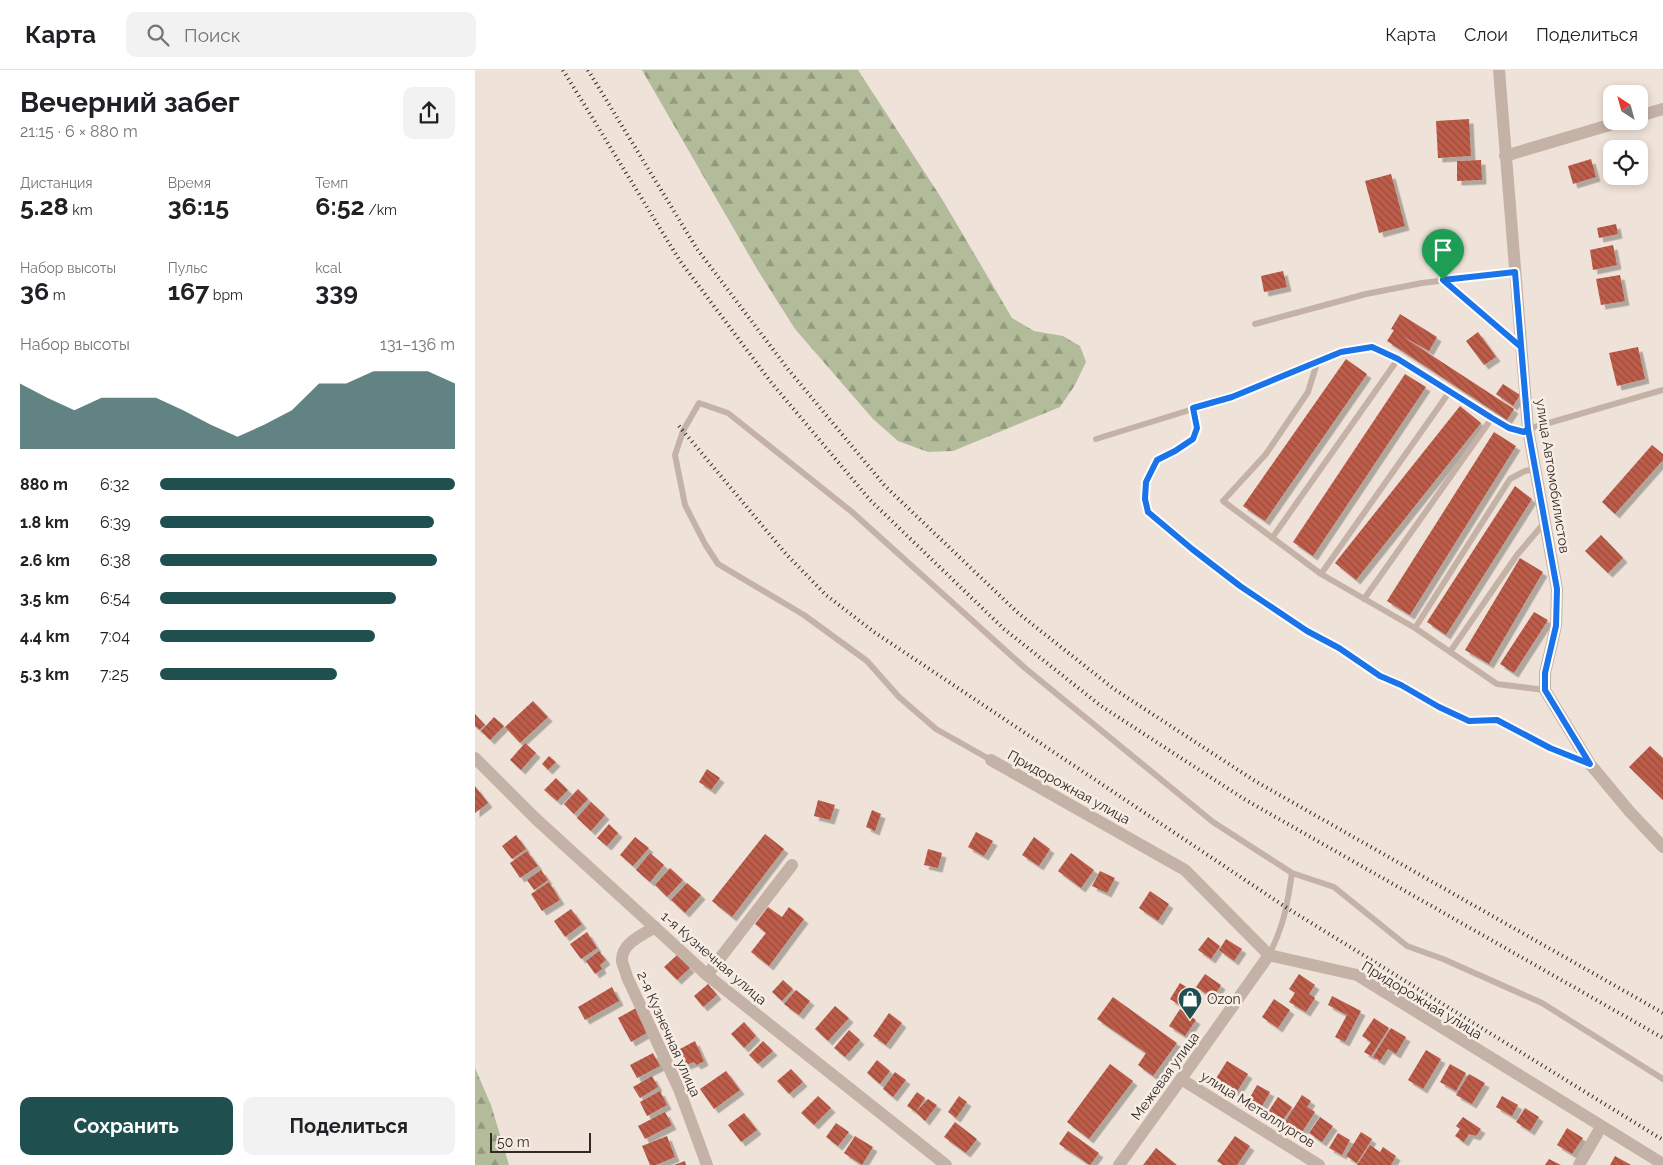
<!DOCTYPE html>
<html lang="ru">
<meta charset="utf-8">
<style>
:root{--surface:#fff;--page:#f2f2f2;--text:#202124;--muted:#757577;--line:#e0e0e0;--accent:#1f504f}
body{margin:0;font-family:Raleway,sans-serif;background:var(--page);color:var(--text);height:100vh;display:flex;flex-direction:column;font-size:19px;white-space:nowrap}
*{box-sizing:border-box;margin:0}
p{font-size:16px;color:var(--muted)}
.icon{flex:none;width:28px;height:28px;fill:none;stroke:currentColor;stroke-width:2;stroke-linecap:round;stroke-linejoin:round}
.map{position:relative;flex:1;overflow:hidden}
.drawer{display:flex;flex-direction:column;background:var(--surface);width:475px}
.drawer>*{flex:none}
.needle{width:32px;rotate:324deg}
.controls{position:absolute;left:1128px;top:15px;display:grid;gap:10px}
.controls a{display:grid;place-items:center;width:45px;height:45px;border-radius:10px;background:var(--surface);box-shadow:0 2px 8px #0003;font-size:25px}
.scale{position:absolute;left:15px;bottom:12px;width:101px;box-sizing:border-box;padding-left:5px;border:2px solid #322926;border-top:0;font-size:14px;line-height:18px;white-space:nowrap;color:#322926;-webkit-text-stroke:4px #f7ede4;paint-order:stroke}
.pin{position:absolute;display:grid;place-items:center;width:42px;height:42px;color:#fff;margin:-51px -21px;border-radius:50% 50% 50% 0;rotate:-45deg;box-shadow:0 0 5px #0007}
.pin .icon{rotate:45deg}
.round{display:grid;place-items:center;flex:none;width:52px;height:52px;border-radius:10px;background:var(--page)}
.overview{display:flex;align-items:center;justify-content:space-between;height:85px;padding:0 20px}
h1{font-size:28px;font-weight:700;line-height:38px}
.stats{display:grid;grid-template-columns:repeat(3,1fr);gap:8px;height:85px;padding:5px 20px}
.stats div{display:grid;align-content:center}
.stats b{font-size:25px;font-weight:700}
.stats small{font-size:14px;font-weight:400}
.stats p{font-size:14px}
.chart{height:140px;padding:10px 20px}
.chart p{display:flex;justify-content:space-between}
.chart svg{width:100%;height:90px;margin-top:5px;fill:var(--accent);opacity:.7}
.button{display:flex;gap:10px;margin-top:auto;padding:10px 20px}
.button a{flex:1;height:58px;border-radius:10px;background:var(--accent);color:#fff;font-size:20px;font-weight:700;line-height:58px;text-align:center}
.button a+a{background:var(--page);color:var(--text)}
ul{padding:0 20px;list-style:none;font-size:16px}
li{display:grid;grid-template-columns:80px 60px 1fr;align-items:center;height:38px}
li i{height:12px;border-radius:6px;background:var(--accent)}
header{display:flex;align-items:center;gap:30px;box-sizing:border-box;height:70px;padding:0 25px;background:var(--surface);border-bottom:1px solid var(--line)}
header strong{font-size:24px}
nav{display:flex;gap:28px;margin-inline-start:auto;font-size:18px}
.search{width:350px;height:45px;background:var(--page);display:flex;align-items:center;gap:12px;box-sizing:border-box;padding:0 18px;border-radius:10px;color:var(--muted);font-size:19px}
main{display:flex;flex:1;min-height:0}
.map>svg:first-child{display:block}
.forest{fill:url(#forest-firs)}
.building{fill:url(#building-back-hatch);filter:url(#shadow)}
.lines{fill:none;stroke-linecap:round;stroke-linejoin:round}
.service{stroke:#c5b2a6;stroke-width:6}
.minor{stroke:#c5b2a6;stroke-width:12}
.tertiary{stroke:#c5b2a6;stroke-width:12}
.rail{stroke:#322926;stroke-width:4;stroke-dasharray:1 4;stroke-linecap:butt}
.route-casing{stroke:#fff;stroke-width:10}
.route{stroke:#1a73e8;stroke-width:6}
.labels{text-anchor:middle;stroke-width:5;stroke-linejoin:round;paint-order:stroke}
.street-label{font-size:14px;fill:#322926;stroke:#f7ede4}
.poi-label{font-size:14px;fill:#322926;stroke:#f7ede4;text-anchor:start}
</style>
<header>
<strong>Карта</strong>
<div class="search"><svg class="icon" aria-label="search" viewBox="0 0 24 24"><circle cx="10" cy="10" r="6"/><path d="M15 15l6 6"/></svg>Поиск</div>
<nav><a>Карта</a><a>Слои</a><a>Поделиться</a></nav>
</header>
<main>
<section class="drawer">
<div class="overview"><div><h1>Вечерний забег</h1><p>21:15 · 6 × 880 m</p></div><a class="round"><svg class="icon" aria-label="share" viewBox="0 0 24 24"><path d="M12 15V3M7 8l5-5 5 5M5 13v7h14v-7"/></svg></a></div>
<div class="stats">
<div><p>Дистанция</p><b>5.28<small> km</small></b></div>
<div><p>Время</p><b>36:15</b></div>
<div><p>Темп</p><b>6:52<small> /km</small></b></div>
</div>
<div class="stats">
<div><p>Набор высоты</p><b>36<small> m</small></b></div>
<div><p>Пульс</p><b>167<small> bpm</small></b></div>
<div><p>kcal</p><b>339</b></div>
</div>
<div class="chart"><p><span>Набор высоты</span>131–136 m</p>
<svg viewBox="0 0 160 44" preserveAspectRatio="none"><path d="M0 44V12L10 19L20 25L30 19L40 19L50 19L60 25L70 32L80 38L90 32L100 25L110 12L120 12L130 6L140 6L150 6L160 12V44z"/></svg>
</div>
<ul>
<li><b>880 m</b>6:32<i style="width:100%"></i></li>
<li><b>1.8 km</b>6:39<i style="width:93%"></i></li>
<li><b>2.6 km</b>6:38<i style="width:94%"></i></li>
<li><b>3.5 km</b>6:54<i style="width:80%"></i></li>
<li><b>4.4 km</b>7:04<i style="width:73%"></i></li>
<li><b>5.3 km</b>7:25<i style="width:60%"></i></li>
</ul>
<div class="button"><a>Сохранить</a><a>Поделиться</a></div>
</section>
<div class="map">
<svg width="1188" height="1095" viewBox="0 0 1188 1095">
<defs>
<pattern id="forest-firs" width="22" height="20" patternUnits="userSpaceOnUse" patternTransform="scale(1.25)"><rect width="22" height="20" fill="#b3bc9a"/><path d="M5 1l3.5 6h-7zM16 11l3.5 6h-7z" fill="#92997d"/></pattern>
<pattern id="building-back-hatch" width="6" height="6" patternUnits="userSpaceOnUse" patternTransform="scale(1.25)"><rect width="6" height="6" fill="#bc5c49"/><path d="M-1 5l2 2M0 0l6 6M5-1l2 2" fill="none" stroke="#994c3d"/></pattern>
<filter id="shadow"><feDropShadow dx="4.5" dy="4.5" stdDeviation="0" flood-color="#0004"/></filter>
</defs>
<rect width="100%" height="100%" fill="#efe2d8"/>
<!-- forest -->
<path class="forest" d="M167 0H383L467 129 537 248 559 261 588 266 605 276 611 292 600 315 585 337 478 381 453 382 423 371 398 349 320 259 282 199Z
M0 998 16 1035 34 1095H0Z"/>
<!-- building -->
<path class="building" d="M994 49 996 86 963 88 961 51Z
M1116 89 1121 107 1098 114 1093 96Z
M1006 90 1007 110 982 111V91Z
M916 104 930 156 904 163 890 111Z
M1141 154 1143 164 1124 168 1122 158Z
M1138 175 1142 195 1118 200 1115 180Z
M808 201 812 217 789 222 786 206Z
M1145 205 1150 231 1126 235 1121 209Z
M925 244 962 267 954 281 927 266 1039 339 1032 350 912 271 919 260 916 259Z
M1003 262 1021 287 1009 295 991 271Z
M1163 277 1170 309 1142 316 1134 283Z
M871 289 892 304 790 451 768 436Z
M930 304 951 317 838 486 818 472Z
M1028 314 1045 325 1038 336 1021 324Z
M985 336 1006 353 881 510 860 493Z
M1019 362 1041 376 935 545 912 531Z
M1177 375 1188 384V390L1140 444 1127 432Z
M1040 416 1057 429 971 565 952 552Z
M1126 465 1148 488 1133 503 1110 481Z
M1045 488 1068 502 1014 594 990 580Z
M1059 542 1073 550 1039 603 1025 594Z
M58 631 73 647 45 673 30 657Z
M0 644 10 655 4 660 0 656Z
M19 647 29 656 15 670 6 661Z
M50 673 61 683 46 700 35 690Z
M1175 676 1188 688V730L1154 697Z
M74 686 81 692 73 700 67 694Z
M232 699 245 708 236 720 224 712Z
M81 708 93 720 82 731 69 720Z
M0 716 13 733 0 743Z
M103 719 113 729 99 744 89 734Z
M343 730 360 735 355 750 339 746Z
M116 732 130 745 116 761 102 748Z
M397 740 406 744 400 761 391 757Z
M134 754 143 763 132 776 122 768Z
M501 762 518 771 509 786 493 777Z
M290 764 309 779 257 847 237 831Z
M41 765 51 779 37 789 27 776Z
M160 767 174 778 158 796 145 785Z
M559 767 575 779 564 796 547 785Z
M453 779 467 783 463 798 449 795Z
M52 781 63 796 45 808 35 793Z
M175 783 189 795 175 812 161 800Z
M596 783 619 800 606 818 583 801Z
M195 798 208 810 192 827 180 815Z
M66 800 73 810 59 820 52 810Z
M625 801 640 808 632 823 617 816Z
M74 812 85 830 67 841 56 824Z
M212 813 226 825 210 843 196 830Z
M675 821 694 834 683 851 664 838Z
M293 837 307 847 314 837 329 849 294 896 276 882 291 863 280 854Z
M96 839 107 854 90 867 79 851Z
M112 862 122 878 106 889 95 874Z
M733 867 745 876 736 889 723 880Z
M751 869 767 879 759 891 744 880Z
M124 881 131 890 125 895 127 899 120 904 111 891Z
M202 885 215 898 202 910 189 897Z
M730 904 746 915 738 928 721 917Z
M824 904 840 915 834 924 840 928 831 942 814 932 820 923 814 919Z
M308 910 318 919 307 931 297 922Z
M705 913 721 923 711 939 695 929Z
M233 914 242 925 228 937 219 926Z
M137 917 144 931 110 950 103 937Z
M321 920 335 931 324 945 309 934Z
M857 926 886 941 870 972 860 967 872 945 853 935Z
M638 927 702 973 678 1006 663 995 671 983 622 949Z
M799 929 815 940 803 958 787 947Z
M360 936 374 948 353 971 340 959Z
M161 938 175 961 156 972 143 948Z
M705 939 721 950 710 966 694 956Z
M414 943 427 953 411 975 398 966Z
M899 948 914 958 896 986 889 982 896 972 887 966Z
M269 952 281 966 269 978 256 964Z
M916 958 931 967 921 984 913 979 905 991 898 987Z
M374 960 385 970 370 987 359 978Z
M220 971 229 991 222 995 219 992 211 995 203 980Z
M288 971 298 981 283 994 274 985Z
M951 980 966 989 948 1019 933 1010Z
M178 983 185 996 162 1008 155 995Z
M402 990 415 1001 405 1014 392 1003Z
M752 991 773 1004 761 1023 740 1010Z
M635 994 658 1011 614 1069 592 1052Z
M975 994 991 1003 981 1021 965 1012Z
M316 999 328 1012 314 1024 302 1011Z
M251 1001 265 1020 239 1039 225 1019Z
M420 1002 431 1010 418 1027 408 1019Z
M994 1004 1010 1013 997 1034 981 1025Z
M177 1006 183 1017 165 1028 158 1017Z
M782 1015 795 1022 786 1038 773 1031Z
M185 1021 192 1035 172 1046 165 1032Z
M442 1022 450 1028 441 1042 432 1036Z
M827 1025 836 1031 832 1037 840 1042 827 1062 810 1052Z
M343 1026 356 1038 339 1055 326 1043Z
M484 1026 492 1032 481 1048 473 1042Z
M1027 1026 1043 1035 1037 1046 1021 1037Z
M803 1027 817 1037 807 1051 793 1042Z
M453 1029 462 1035 450 1051 441 1042Z
M1050 1038 1064 1047 1055 1061 1041 1052Z
M190 1042 197 1055 170 1069 163 1056Z
M269 1043 282 1060 266 1072 253 1055Z
M845 1047 858 1056 847 1072 834 1063Z
M988 1047 1006 1059 1001 1066 994 1064 989 1072 980 1066 985 1059 981 1056Z
M480 1052 502 1069 491 1083 469 1067Z
M361 1053 374 1062 363 1076 351 1067Z
M1092 1058 1108 1068 1097 1084 1082 1075Z
M593 1061 624 1083 615 1095 584 1074Z
M886 1062 897 1069 882 1093 871 1086Z
M863 1063 875 1070 867 1085 854 1078Z
M192 1066 200 1087 181 1095H175L167 1076Z
M380 1066 398 1077 387 1095 369 1083Z
M760 1066 775 1076 762 1095H748L742 1091Z
M895 1075 905 1082 908 1077 921 1086 916 1095H882Z
M681 1078 702 1095H668Z
M1140 1086 1156 1095H1135Z
M1074 1089 1086 1095H1070Z
M210 1091 211 1095H199Z"/>
<g class="lines">
<!-- service -->
<path class="service" d="M968 210 1045 276
M780 254 891 224 947 213 1040 202
M842 293 833 322 791 384 748 431 846 504 940 558 1022 614 1070 620
M718 339 722 358 718 369 700 381 682 390 671 411 670 429 673 442 717 479 765 516 832 561 864 578 905 606 926 615 964 637 994 651 1022 650 1075 678 1111 693
M621 369 757 327 865 282 897 277 923 289 1017 348 1034 358 1049 362 1053 359 1188 320
M797 468 923 289
M846 504 975 321
M889 529 1017 348
M940 558 1035 409 1050 401 1060 399
M975 582 1042 485 1070 452
M516 690 461 659 424 627 392 591 329 545 243 494 230 474 210 435 200 385 208 361 224 333 253 343 377 442 550 598 738 752 817 803 859 817 932 876 968 889 1067 933 1188 1009
M794 885C809 855 812 836 817 803"/>
<!-- minor -->
<path class="minor" d="M1024 0 1053 359 1082 519 1081 556 1070 603V620L1115 694 1155 742 1188 777
M1164 46 1188 39
M1030 86 1148 51
M516 690 710 800 794 885 882 905 1188 1094
M180 857C168 865 146 873 147 891 148 896 151 902 152 907L204 1019 232 1095
M232 905 317 795
M706 1009 794 885
M1104 1095 1126 1057"/>
<!-- tertiary -->
<path class="tertiary" d="M0 688 61 749 232 905 471 1095
M644 1095 706 1009 844 1095"/>
<!-- rail -->
<path class="rail" d="M88 0 205 191 295 311 395 430 529 559 626 636 769 729 1188 968
M113 0 222 179 312 298 410 416 543 543 639 619 780 711 1188 943
M204 356 311 484 351 525 399 562 812 838 1188 1070"/>
</g>
<g class="lines">
<defs>
<path id="route" d="M968 210 1046 277 1053 359 1049 362 1034 358 1017 348 923 289 897 277 866 282 757 327 718 338 722 358 718 369 700 381 682 390 671 412 670 429 673 442 717 479 765 516 832 561 864 578 905 606 926 615 964 637 994 651 1022 650 1075 678 1115 694 1070 620V603L1081 556 1082 519 1053 359 1040 202 968 210"/>
</defs>
<!-- route casing -->
<use href="#route" class="route-casing"/>
<!-- route -->
<use href="#route" class="route"/>
</g>
<!-- icons -->
<defs>
<symbol id="shop-pin" viewBox="-11 -11 22 30"><path d="M0 17L-7.5 6A9.5 9.5 0 1 1 7.5 6Z" fill="#1f504f" stroke="#f7ede4"/><path d="M-5-2.5h2.3a2.7 3.5 0 0 1 5.4 0H5L5.5 6h-11ZM-1.5-2.5h3a1.5 2.3 0 0 0-3 0Z" fill="#fff"/></symbol>
</defs>
<g fill-rule="evenodd">
<use href="#shop-pin" x="701" y="915" width="28" height="38"/>
</g>
<g class="labels">
<!-- street labels -->
<g class="street-label">
<text transform="translate(1078 406) rotate(81)" y="5">улица Автомобилистов</text>
<text transform="translate(594 717) rotate(29)" y="5">Придорожная улица</text>
<text transform="translate(239 888) rotate(41)" y="5">1-я Кузнечная улица</text>
<text transform="translate(947 930) rotate(31)" y="5">Придорожная улица</text>
<text transform="translate(194 964) rotate(66)" y="5">2-я Кузнечная улица</text>
<text transform="translate(690 1006) rotate(-54)" y="5">Межевая улица</text>
<text transform="translate(783 1039) rotate(32)" y="5">улица Металлургов</text>
</g>
<!-- poi labels -->
<g class="poi-label">
<text x="732" y="934">Ozon</text>
</g>
</g>
</svg>
<div class="controls">
<a><svg class="needle" viewBox="-14 -14 28 28"><path d="M0-13l5 13h-10z" fill="#e53935"/><path d="M0 13l5-13h-10z" fill="#757577"/></svg></a>
<a><svg class="icon" aria-label="locate" viewBox="0 0 24 24"><circle cx="12" cy="12" r="6"/><path d="M12 2v4M12 18v4M2 12h4M18 12h4"/></svg></a>
</div>
<div class="scale">50 m</div>
<div class="pin" style="left:968px;top:210px;background:#1e9e55"><svg class="icon" aria-label="arrive" viewBox="0 0 24 24"><path d="M6 21V4h12l-3 4 3 4H6"/></svg></div>
</div>
</main>
